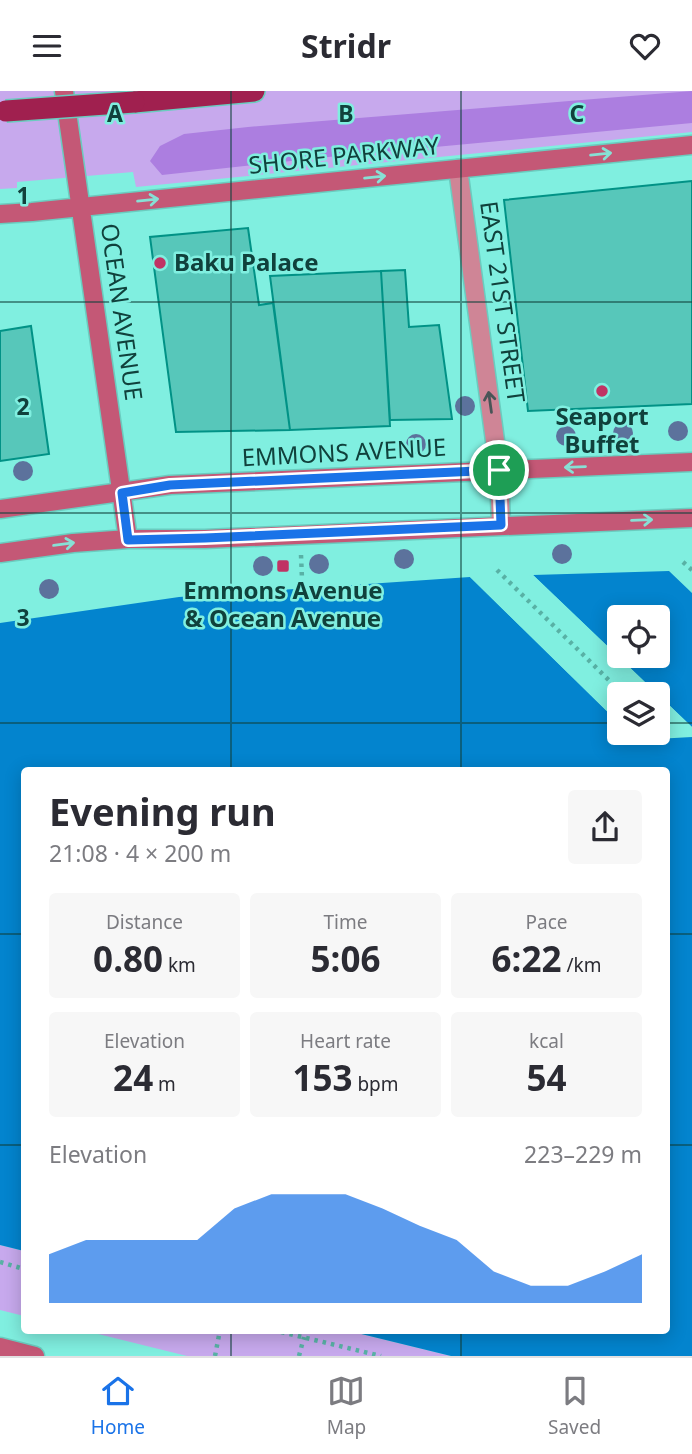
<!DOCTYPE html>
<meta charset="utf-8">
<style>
:root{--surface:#fff;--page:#f7f7f7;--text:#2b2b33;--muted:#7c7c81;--line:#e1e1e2;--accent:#1a73e8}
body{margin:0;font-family:"Noto Sans",sans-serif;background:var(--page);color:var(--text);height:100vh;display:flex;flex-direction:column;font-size:26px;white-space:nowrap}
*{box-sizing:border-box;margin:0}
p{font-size:23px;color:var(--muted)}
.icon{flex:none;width:38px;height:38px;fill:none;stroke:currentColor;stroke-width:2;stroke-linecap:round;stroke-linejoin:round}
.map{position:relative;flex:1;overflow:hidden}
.details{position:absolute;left:21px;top:676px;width:649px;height:567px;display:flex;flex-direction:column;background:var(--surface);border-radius:7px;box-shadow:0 4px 18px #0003}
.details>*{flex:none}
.fabs{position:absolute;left:607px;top:514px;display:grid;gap:14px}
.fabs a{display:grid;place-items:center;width:63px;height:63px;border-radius:7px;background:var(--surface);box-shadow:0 4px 18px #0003;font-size:35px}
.pin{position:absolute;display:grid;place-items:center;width:60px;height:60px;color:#fff;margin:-30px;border:4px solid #fff;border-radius:50%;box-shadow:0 2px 7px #0007}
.round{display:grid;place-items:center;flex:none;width:74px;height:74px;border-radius:7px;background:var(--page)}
.summary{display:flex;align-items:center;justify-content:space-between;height:119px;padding:0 28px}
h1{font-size:38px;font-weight:700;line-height:52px}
.stats{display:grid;grid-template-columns:repeat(3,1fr);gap:10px;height:119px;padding:7px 28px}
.stats div{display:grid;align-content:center;border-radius:7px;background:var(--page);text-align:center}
.stats b{font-size:35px;font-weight:700}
.stats small{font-size:19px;font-weight:400}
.stats p{font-size:19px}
.chart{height:196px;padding:14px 28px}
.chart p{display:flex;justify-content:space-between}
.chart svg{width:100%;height:126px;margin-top:7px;fill:var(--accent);opacity:.7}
header{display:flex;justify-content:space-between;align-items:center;height:91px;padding:0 28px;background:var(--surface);font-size:32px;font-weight:700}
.menu{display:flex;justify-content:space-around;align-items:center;height:98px;border-top:2px solid var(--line);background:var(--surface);font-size:19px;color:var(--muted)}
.menu a{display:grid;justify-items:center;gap:4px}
.menu .current{color:var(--accent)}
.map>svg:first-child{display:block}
.green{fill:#c7a9ed}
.forest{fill:#ac7ee0}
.water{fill:#0384ce;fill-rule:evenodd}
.pier{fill:#80efe0}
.building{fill:#57c7ba;stroke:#019286;stroke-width:2}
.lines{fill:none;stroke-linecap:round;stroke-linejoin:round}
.minor-casing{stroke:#6accbf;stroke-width:21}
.secondary-casing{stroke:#6accbf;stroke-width:21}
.motorway-casing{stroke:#6accbf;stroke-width:24}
.path{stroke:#58b1a5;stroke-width:4.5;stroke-dasharray:3.5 5;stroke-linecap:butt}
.minor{stroke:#cf8596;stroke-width:18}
.secondary{stroke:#c45876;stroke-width:18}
.motorway{stroke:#a0204f;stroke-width:21}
.motorway-bridge-casing{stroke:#6accbf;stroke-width:24;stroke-linecap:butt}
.motorway-bridge{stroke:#a0204f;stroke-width:21}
.tree{fill:#5c729c}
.oneway{stroke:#87e0d5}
.oneway2{stroke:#495557}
.route-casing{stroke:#fff;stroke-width:14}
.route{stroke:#1a73e8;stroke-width:9}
.grid{fill:none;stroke:#10413c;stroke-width:2;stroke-opacity:0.55}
.poi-dot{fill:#c03364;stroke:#80efe0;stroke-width:2.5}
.labels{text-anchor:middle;stroke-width:5;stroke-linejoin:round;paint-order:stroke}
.street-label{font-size:24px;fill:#10413c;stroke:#80efe0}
.poi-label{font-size:24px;font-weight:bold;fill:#10413c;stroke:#80efe0}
.grid-label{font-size:23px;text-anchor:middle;font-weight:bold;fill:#10413c;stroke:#80efe0;stroke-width:5;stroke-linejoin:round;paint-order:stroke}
</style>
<header><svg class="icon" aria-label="menu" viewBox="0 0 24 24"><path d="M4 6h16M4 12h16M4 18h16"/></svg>Stridr<svg class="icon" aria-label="heart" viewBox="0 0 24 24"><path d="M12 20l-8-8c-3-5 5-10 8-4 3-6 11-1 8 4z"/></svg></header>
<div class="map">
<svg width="692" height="1265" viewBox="0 0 692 1265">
<rect width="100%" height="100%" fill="#80efe0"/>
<!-- green -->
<path class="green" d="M0 0H692V41L136 96 133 81 17 91V97L0 98Z
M0 1154 24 1160V1225L0 1219Z
M82 1239H345L451 1265H187Z"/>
<!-- forest -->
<path class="forest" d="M692 0V32L328 66 162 84 150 70 160 55 184 43 248 36Z"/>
<!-- water -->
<path class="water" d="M669 480 692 502V636L533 484ZM620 527H658V565H620Z
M470 486 619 632 620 642H630L638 649 692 646V1265H451L345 1239H667V679H24V1160L0 1154V532L179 506Z"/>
<!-- pier -->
<path class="pier" d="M529 484H533L692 636V639L658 608V604H653Z
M470 486H474L620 627 619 632Z"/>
<!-- building -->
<path class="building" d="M692 90V313L528 320 504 109Z
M248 137 259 214 273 212 290 339 176 341 150 146Z
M405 179 409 236 439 234 452 328 390 329 381 180Z
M381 180 390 335 290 339 270 185Z
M31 235 49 363 0 370V240Z"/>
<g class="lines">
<defs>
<path id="minor" d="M458 78 499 379 501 434"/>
<path id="secondary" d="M64 0 128 448
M0 123 32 121 692 54
M0 418 170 394 692 371
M0 462 73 452 128 448H205L692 427
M0 1256 35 1265"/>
<path id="motorway" d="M134 11 254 0"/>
</defs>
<!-- minor casing -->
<use href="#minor" class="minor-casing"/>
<!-- secondary casing -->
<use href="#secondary" class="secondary-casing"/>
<!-- motorway casing -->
<use href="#motorway" class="motorway-casing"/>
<!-- path -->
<path class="path" d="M301 464 302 488
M683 471 692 479
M497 479 624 604
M0 1171 24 1178
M273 1239 381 1265
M215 1265 220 1239
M299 1265 304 1246"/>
<!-- minor -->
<use href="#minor" class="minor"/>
<!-- secondary -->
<use href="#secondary" class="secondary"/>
<!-- motorway -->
<use href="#motorway" class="motorway"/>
<defs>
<path id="motorway-bridge" d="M6 20 134 11"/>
</defs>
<!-- motorway-bridge casing -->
<use href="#motorway-bridge" class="motorway-bridge-casing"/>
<!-- motorway-bridge -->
<use href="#motorway-bridge" class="motorway-bridge"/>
</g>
<!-- trees -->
<g class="tree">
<circle cx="465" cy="315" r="10"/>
<circle cx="678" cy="340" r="10"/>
<circle cx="623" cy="342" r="10"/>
<circle cx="566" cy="345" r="10"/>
<circle cx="416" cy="353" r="10"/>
<circle cx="23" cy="380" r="10"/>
<circle cx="562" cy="463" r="10"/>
<circle cx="404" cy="468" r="10"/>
<circle cx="319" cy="473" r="10"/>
<circle cx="263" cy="475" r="10"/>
<circle cx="49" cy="498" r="10"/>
</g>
<!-- one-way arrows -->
<defs><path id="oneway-shaft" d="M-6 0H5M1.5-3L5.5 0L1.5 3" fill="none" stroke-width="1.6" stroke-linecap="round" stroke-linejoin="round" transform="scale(1.75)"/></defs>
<g class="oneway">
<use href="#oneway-shaft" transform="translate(601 63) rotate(-6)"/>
<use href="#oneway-shaft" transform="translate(375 86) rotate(-6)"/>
<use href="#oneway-shaft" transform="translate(148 109) rotate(-6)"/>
<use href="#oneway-shaft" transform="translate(575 376) rotate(178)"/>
<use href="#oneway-shaft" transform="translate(642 429) rotate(-2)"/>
<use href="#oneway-shaft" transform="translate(64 453) rotate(-8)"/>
</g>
<use class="oneway2" href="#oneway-shaft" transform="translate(490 311) rotate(-98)"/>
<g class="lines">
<defs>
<path id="route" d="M499 379 501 434 205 447 128 449 122 402 170 394Z"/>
</defs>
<!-- route casing -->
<use href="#route" class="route-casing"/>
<!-- route -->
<use href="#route" class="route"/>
</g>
<!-- grid -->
<path class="grid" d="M231 0V679M461 0V679M0 211H692M0 422H692M0 632H620M658 632H692M0 843H24M667 843H692M0 1054H24M667 1054H692M231 1239V1265M461 1239V1265"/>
<!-- markers -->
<g class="poi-dot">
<circle cx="160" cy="172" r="7"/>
<circle cx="602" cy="300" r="7"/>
<rect x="276" y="468" width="14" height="14" rx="3.5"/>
</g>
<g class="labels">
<!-- street labels -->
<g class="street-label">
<text transform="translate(344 65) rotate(-6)" y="8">SHORE PARKWAY</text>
<text transform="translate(502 211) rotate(82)" y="8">EAST 21ST STREET</text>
<text transform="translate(121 221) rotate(82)" y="8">OCEAN AVENUE</text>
<text transform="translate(344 362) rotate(-3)" y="8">EMMONS AVENUE</text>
</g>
<!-- poi labels -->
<g class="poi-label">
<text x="174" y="180" text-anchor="start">Baku Palace</text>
<text x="602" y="334">Seaport<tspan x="602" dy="28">Buffet</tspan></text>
<text x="283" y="508">Emmons Avenue<tspan x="283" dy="28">&amp; Ocean Avenue</tspan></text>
</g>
</g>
<g class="grid-label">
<text x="115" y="31">A</text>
<text x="346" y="31">B</text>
<text x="577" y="31">C</text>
<text x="23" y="113">1</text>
<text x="23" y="324">2</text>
<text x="23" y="535">3</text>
</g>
</svg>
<div class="fabs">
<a><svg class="icon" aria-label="locate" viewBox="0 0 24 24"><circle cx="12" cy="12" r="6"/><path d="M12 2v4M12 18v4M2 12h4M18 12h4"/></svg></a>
<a><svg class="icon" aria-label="layers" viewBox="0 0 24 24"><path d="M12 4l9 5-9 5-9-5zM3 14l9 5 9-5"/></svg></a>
</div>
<div class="pin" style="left:499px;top:379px;background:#1e9e55"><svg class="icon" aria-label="arrive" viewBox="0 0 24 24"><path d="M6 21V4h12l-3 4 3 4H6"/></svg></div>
<section class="details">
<div class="summary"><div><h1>Evening run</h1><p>21:08 · 4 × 200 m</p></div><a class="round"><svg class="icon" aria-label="share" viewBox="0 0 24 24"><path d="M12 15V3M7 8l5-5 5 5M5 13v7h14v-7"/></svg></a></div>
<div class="stats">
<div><p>Distance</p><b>0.80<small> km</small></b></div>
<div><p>Time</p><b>5:06</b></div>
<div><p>Pace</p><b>6:22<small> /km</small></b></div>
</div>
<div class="stats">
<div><p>Elevation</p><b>24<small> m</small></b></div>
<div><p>Heart rate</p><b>153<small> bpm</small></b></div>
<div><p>kcal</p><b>54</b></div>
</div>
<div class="chart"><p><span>Elevation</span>223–229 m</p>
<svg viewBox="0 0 160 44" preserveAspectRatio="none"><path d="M0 44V27L10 22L20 22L30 22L40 22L50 11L60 6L70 6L80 6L90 11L100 17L110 22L120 33L130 38L140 38L150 33L160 27V44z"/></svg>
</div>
</section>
</div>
<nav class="menu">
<a class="current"><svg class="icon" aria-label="home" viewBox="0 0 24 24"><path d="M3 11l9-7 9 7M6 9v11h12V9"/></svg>Home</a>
<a><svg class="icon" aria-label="map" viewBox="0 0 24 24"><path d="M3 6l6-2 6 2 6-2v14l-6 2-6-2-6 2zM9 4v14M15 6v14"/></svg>Map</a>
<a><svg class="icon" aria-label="saved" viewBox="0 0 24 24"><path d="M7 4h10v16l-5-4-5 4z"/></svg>Saved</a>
</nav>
